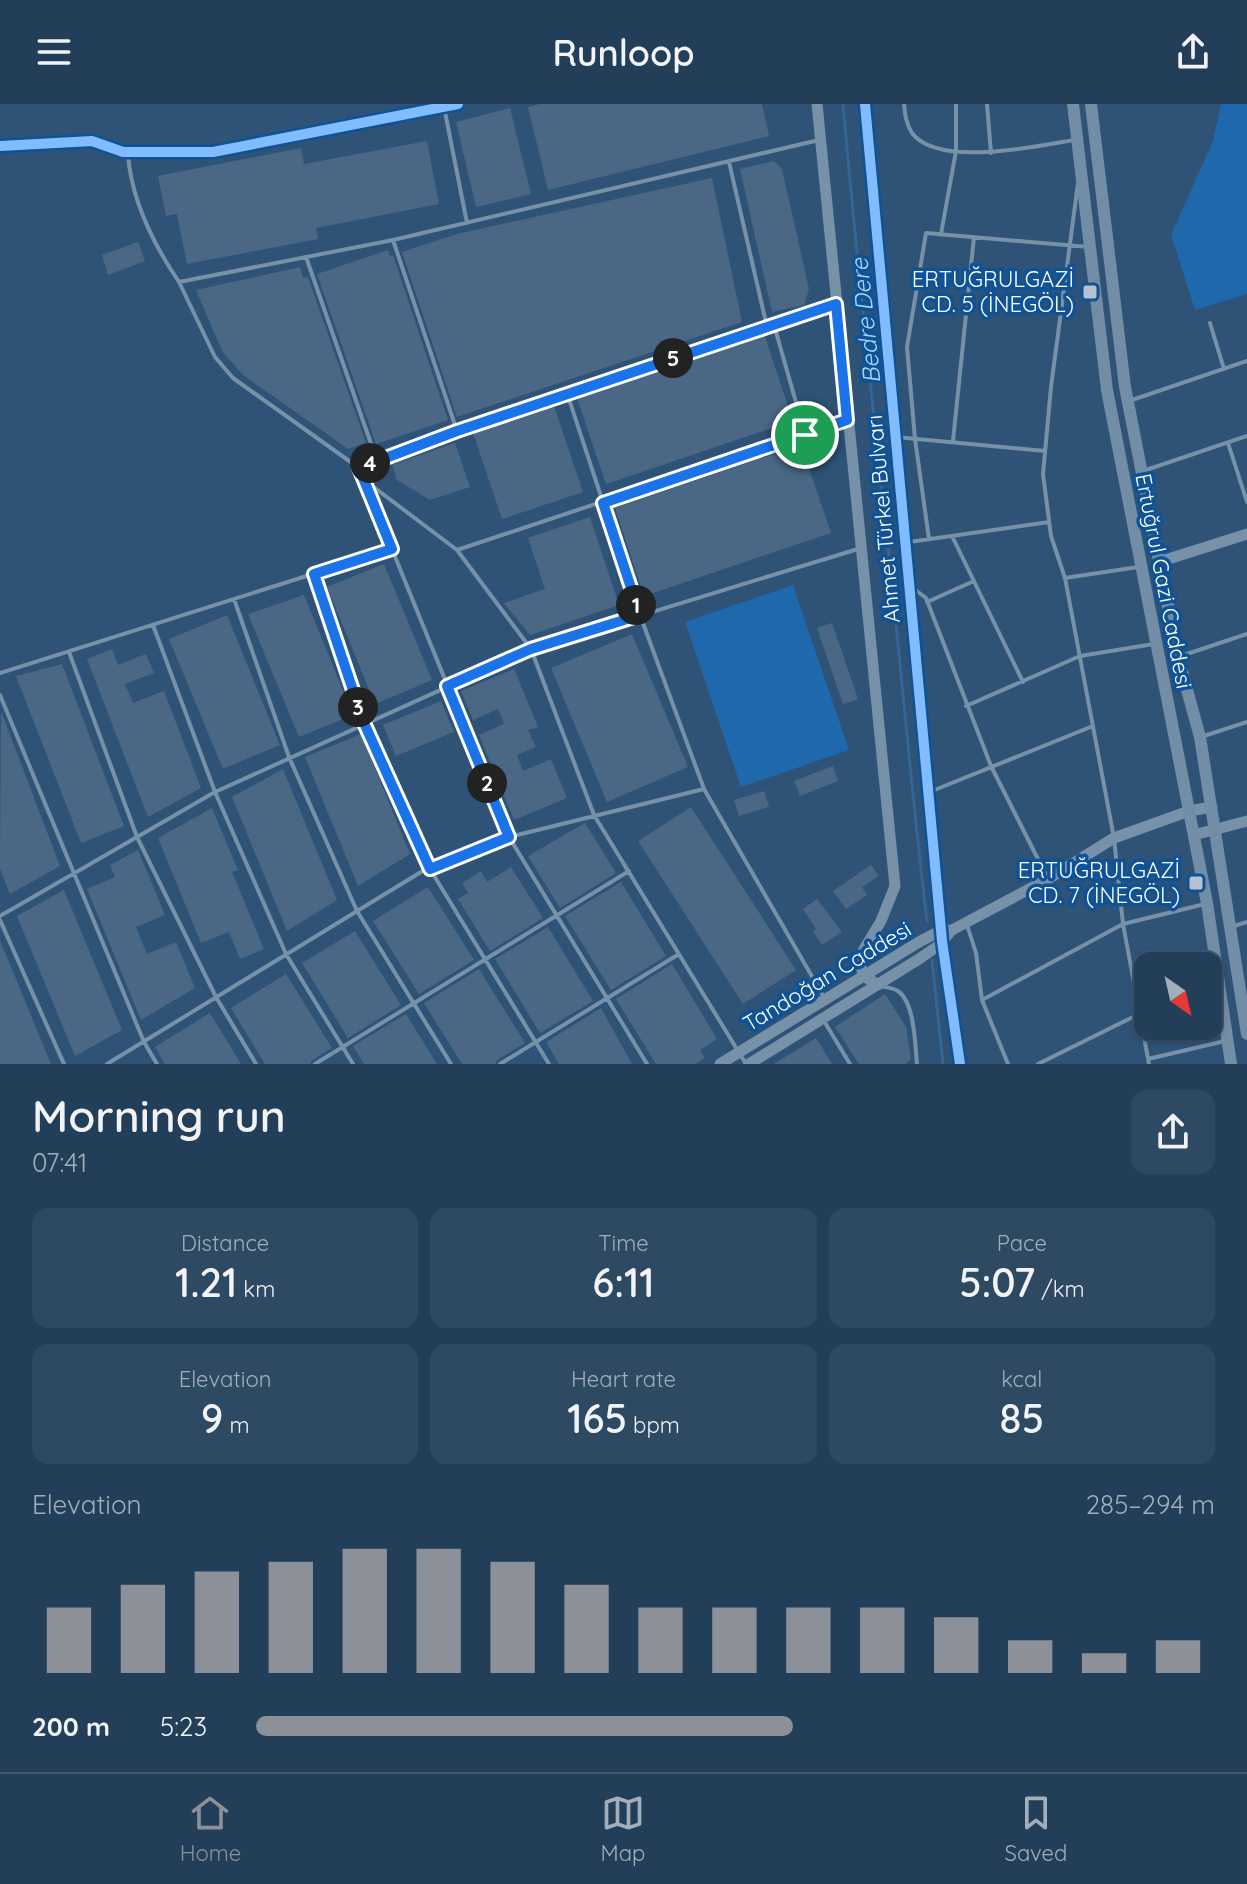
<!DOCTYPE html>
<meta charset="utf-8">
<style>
:root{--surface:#223e59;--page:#2e4962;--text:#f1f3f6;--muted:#a2aeba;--line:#3f576f;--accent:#8c9099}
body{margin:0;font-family:Quicksand,sans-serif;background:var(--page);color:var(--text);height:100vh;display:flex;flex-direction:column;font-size:30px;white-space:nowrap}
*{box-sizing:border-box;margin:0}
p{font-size:26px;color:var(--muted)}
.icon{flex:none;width:44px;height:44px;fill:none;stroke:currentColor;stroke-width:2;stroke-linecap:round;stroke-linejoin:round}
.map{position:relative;height:960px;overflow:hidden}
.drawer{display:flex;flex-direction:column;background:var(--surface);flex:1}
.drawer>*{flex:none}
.needle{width:52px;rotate:146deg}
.tools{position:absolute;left:1134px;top:848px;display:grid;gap:16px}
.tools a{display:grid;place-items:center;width:88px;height:88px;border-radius:16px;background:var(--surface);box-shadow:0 2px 6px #0004,0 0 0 2px var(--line);font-size:40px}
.pin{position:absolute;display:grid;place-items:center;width:68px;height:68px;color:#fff;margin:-34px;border:4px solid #fff;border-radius:50%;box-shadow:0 2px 8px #0007}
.km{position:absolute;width:40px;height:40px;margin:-20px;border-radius:50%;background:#222;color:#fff;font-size:22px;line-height:40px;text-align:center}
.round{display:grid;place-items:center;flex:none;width:84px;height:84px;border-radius:16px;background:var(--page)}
.head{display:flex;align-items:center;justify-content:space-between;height:136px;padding:0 32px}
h1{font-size:44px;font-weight:600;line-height:60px}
.figures{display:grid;grid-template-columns:repeat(3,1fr);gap:12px;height:136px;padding:8px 32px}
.figures div{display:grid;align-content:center;border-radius:16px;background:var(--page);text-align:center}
.figures b{font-size:40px;font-weight:600}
.figures small{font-size:22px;font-weight:400}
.figures p{font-size:22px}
.chart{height:224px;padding:16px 32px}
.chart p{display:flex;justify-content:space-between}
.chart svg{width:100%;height:144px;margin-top:8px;stroke:var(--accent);stroke-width:6}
ul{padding:0 32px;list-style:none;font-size:26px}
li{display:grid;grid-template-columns:128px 96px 1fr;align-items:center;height:60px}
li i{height:20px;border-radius:10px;background:var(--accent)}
header{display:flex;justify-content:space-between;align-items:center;height:104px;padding:0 32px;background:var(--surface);font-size:36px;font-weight:600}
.tabs{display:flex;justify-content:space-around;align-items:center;height:112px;border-top:2px solid var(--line);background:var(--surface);font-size:22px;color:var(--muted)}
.tabs a{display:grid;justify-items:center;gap:4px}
.tabs .on{color:var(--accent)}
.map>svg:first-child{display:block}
.green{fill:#2068ac}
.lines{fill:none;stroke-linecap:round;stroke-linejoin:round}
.stream{stroke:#356595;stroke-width:3}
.building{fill:#4a6885}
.service{stroke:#7791a9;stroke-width:4}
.minor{stroke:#7791a9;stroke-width:9}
.tertiary{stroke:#7791a9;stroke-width:11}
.secondary{stroke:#728da6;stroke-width:12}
.cycleway-casing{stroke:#0f5396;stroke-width:15}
.cycleway{stroke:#80bcff;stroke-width:10}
.route-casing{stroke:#fff;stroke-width:16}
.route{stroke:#1a73e8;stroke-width:10}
.poi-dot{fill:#b6c3cf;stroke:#0f5396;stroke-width:3}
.labels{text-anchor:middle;stroke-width:7;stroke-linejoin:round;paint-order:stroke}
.poi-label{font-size:22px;fill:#fff;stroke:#0f5396;text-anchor:end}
.street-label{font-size:22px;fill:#fff;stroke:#0f5396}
.water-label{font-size:24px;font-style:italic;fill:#abd5fb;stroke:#0f5396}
</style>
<header><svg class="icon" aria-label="menu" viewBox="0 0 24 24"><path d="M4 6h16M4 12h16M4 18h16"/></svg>Runloop<svg class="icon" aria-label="share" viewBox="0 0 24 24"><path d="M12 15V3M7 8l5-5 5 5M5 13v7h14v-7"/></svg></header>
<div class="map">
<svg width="1247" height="960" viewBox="0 0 1247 960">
<rect width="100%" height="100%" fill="#2e5377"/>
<!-- green -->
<path class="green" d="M1221 0H1247V190L1195 206 1171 131 1213 37Z
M793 481 849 646 741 683 685 518Z"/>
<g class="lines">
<!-- stream -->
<path class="stream" d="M843 0C858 174 878 347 896 520 906 619 915 718 927 817
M932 856 943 960"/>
</g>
<!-- building -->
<path class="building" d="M540 0H762L769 32 548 86 528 3Z
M510 4 531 90 476 103 456 18Z
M427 37 439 100 316 124 318 135 187 160 177 110 166 112 158 72 301 44 304 60Z
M774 57 782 65 809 185 804 201 772 208 740 65Z
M712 74 742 218 457 313 402 148 457 130Z
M138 138 145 157 108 171 102 151Z
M388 146 390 152 393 151 448 316 376 340 317 170Z
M300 163 303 174 308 173 366 339 348 345 243 271 222 247 196 186Z
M764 230 793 317 606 380 577 294Z
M554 302 583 388 502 415 473 329Z
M455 339 470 383 430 396 397 376 392 361Z
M801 341 831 429 644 492 615 404Z
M590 413 619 501 530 531 504 499 545 485 528 434Z
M384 460 432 576 375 600 327 483Z
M304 491 353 611 299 633 248 510Z
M227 511 280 641 223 665 169 535Z
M832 519 858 595 843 600 817 524Z
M632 530 688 663 607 698 551 564Z
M112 545 118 561 146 550 154 569 125 580 133 599 164 587 201 684 148 713 87 555Z
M62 560 124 722 81 739 16 572Z
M514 565 538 623 528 626 536 643 517 651 523 667 551 655 567 694 514 716 479 631 504 620 498 605 473 616 461 587Z
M441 597 454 628 396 652 383 621Z
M1 607 60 762 10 790 0 765Z
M361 630 410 750 358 782 305 653Z
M833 662 838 677 800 692 794 677Z
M283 665 337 796 287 827 232 693Z
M764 687 769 703 739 712 734 696Z
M691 703 796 866 743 900 638 737Z
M212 704 238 766 232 768 264 845 240 855 229 828 201 839 158 734Z
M585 719 616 769 560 804 528 752Z
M138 746 165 811 136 823 147 850 176 838 195 884 141 916 87 785 115 773 110 761Z
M871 761 879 772 862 783 867 791 846 805 833 787Z
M511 763 543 814 490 847 458 795 468 789 462 779 481 767 487 778Z
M621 778 666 852 611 886 565 812Z
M428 783 474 856 419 890 373 817Z
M64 786 122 926 75 952 17 812Z
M817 795 842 828 822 841 813 827 816 825 803 805Z
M548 823 593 897 540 929 495 855Z
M355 827 401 901 348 934 302 859Z
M0 836 51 960H0Z
M672 860 717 935 700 946 705 954 695 960H656L616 895Z
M479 865 525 939 497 956 495 960H462L424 899Z
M286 870 332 944 312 956 310 960H265L231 904Z
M885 890 906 923 911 956 905 960H859L835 923Z
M601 904 632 960H559L546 938Z
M210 909 241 960H165L155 943Z
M406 910 437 960H364L353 942Z
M816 934 832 960H774Z"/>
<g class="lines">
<!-- service -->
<path class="service" d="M904 0C905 10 906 20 912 29 938 64 1038 42 1074 36
M987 0 991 49
M444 3 467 119
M128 50C131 95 154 141 179 178L393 136 819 36
M729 58 767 223
M1078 79 1051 283 1043 370 1051 432 1065 474 1114 734 1123 820 1149 960
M941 130 956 47V0
M393 136 457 327
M306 153 377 357
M179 178 215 253 233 274 359 364 509 733 647 960
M1210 219 1224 265
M774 221 805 330
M567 289 640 511 704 685
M1132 296 1247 257
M896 333 1045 347
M953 337 974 133
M1228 339 1247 398
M359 364 457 327 833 201
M1146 366 1247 332
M367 378 457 446 531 545 594 711 746 960
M952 432 1023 578
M929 435 915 335 907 243 926 129 1089 143
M909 438 1049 418
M457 446 845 317
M314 470 364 619 430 765 549 960
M1065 474 1138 463
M914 485 926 494 991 662 1047 773
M234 495 289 653 357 807 451 960
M927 498 974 477
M153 521 215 688 286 850 353 960
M69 548 137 733 216 893 256 960
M1181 552 1247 530
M0 569 392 445
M0 591 144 938 157 960
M966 602 1080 552 1154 540
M1204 632 1247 618
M932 687 1093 622
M0 812 215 688 531 545 858 445
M0 816 64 960
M967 821 976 849 982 896 1008 960
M1231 823 1247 818
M880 882C885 883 894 884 898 887 915 899 915 941 917 960
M982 896 1123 820 1205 800
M824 917 850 960
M1148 955 1225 937
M107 960 421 768 509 733 704 685 825 895
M315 960 629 767
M500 960 679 850
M1038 960 1139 910"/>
<!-- minor -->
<path class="minor" d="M0 42 92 37 123 48H213L458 0
M942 834 960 960"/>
<!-- tertiary -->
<path class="tertiary" d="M817 0 895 782 881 817 858 855 864 872 878 881
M865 0 942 826
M1159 458 1247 430
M1194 731 1247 717
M720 960 919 838 942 826H948
M749 960 919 855 938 842 952 826 1048 775 1114 734 1189 707 1212 703"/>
<!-- secondary -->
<path class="secondary" d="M1073 0 1107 286 1207 799 1231 960
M1091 0 1125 283 1178 553 1200 633 1247 930"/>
<defs>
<path id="cycleway" d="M865 0 942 837 960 960
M0 42 92 37 123 48H213L458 0"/>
</defs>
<!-- cycleway casing -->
<use href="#cycleway" class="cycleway-casing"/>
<!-- cycleway -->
<use href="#cycleway" class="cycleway"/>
</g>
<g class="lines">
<defs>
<path id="route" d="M836 200 847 316 603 399 640 511 531 545 447 582 509 733 430 765 364 619 314 470 392 445 359 364 457 327Z"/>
</defs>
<!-- route casing -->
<use href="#route" class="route-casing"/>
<!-- route -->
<use href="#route" class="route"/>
</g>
<!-- markers -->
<g class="poi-dot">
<rect x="1082" y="180" width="16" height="16" rx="4"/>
<rect x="1188" y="771" width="16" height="16" rx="4"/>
</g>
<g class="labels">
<!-- poi labels -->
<g class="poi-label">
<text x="1074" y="183">ERTUĞRULGAZİ<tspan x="1074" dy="25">CD. 5 (İNEGÖL)</tspan></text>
<text x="1180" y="774">ERTUĞRULGAZİ<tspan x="1180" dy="25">CD. 7 (İNEGÖL)</tspan></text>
</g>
<!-- street labels -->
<g class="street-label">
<text transform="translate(883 415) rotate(-95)" y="8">Ahmet Türkel Bulvarı</text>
<text transform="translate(1164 477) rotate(79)" y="8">Ertuğrul Gazi Caddesi</text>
<text transform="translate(827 872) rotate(-31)" y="8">Tandoğan Caddesi</text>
</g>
<!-- water labels -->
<g class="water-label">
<text transform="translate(866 217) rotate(-96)" y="8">Bedre Dere</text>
</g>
</g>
</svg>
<div class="tools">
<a><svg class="needle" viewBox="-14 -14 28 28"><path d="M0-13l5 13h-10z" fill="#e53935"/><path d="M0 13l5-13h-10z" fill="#a2aeba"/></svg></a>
</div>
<div class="pin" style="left:805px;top:331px;background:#1e9e55"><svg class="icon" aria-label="arrive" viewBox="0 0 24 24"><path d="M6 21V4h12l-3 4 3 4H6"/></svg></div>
<b class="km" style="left:636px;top:501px">1</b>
<b class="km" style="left:487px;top:679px">2</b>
<b class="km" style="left:358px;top:603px">3</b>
<b class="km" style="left:370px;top:359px">4</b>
<b class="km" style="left:673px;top:254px">5</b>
</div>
<section class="drawer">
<div class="head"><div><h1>Morning run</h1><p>07:41</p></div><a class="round"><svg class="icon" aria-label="share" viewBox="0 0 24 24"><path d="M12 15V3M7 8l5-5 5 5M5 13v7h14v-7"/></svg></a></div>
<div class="figures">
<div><p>Distance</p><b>1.21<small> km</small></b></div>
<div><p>Time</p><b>6:11</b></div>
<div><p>Pace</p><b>5:07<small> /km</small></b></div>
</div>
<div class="figures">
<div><p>Elevation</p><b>9<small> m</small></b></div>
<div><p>Heart rate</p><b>165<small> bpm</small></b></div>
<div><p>kcal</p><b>85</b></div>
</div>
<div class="chart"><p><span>Elevation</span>285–294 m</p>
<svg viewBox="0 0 160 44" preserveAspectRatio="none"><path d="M5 44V24M15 44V17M25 44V13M35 44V10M45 44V6M55 44V6M65 44V10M75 44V17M85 44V24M95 44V24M105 44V24M115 44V24M125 44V27M135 44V34M145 44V38M155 44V34"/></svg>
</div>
<ul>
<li><b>200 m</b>5:23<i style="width:56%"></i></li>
</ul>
</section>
<nav class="tabs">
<a class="on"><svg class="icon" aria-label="home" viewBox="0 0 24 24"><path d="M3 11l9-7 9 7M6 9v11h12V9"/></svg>Home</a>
<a><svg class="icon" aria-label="map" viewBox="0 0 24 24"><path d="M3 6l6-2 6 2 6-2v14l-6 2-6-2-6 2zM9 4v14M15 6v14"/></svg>Map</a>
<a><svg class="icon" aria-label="saved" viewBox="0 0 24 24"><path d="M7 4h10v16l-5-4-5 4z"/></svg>Saved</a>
</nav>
